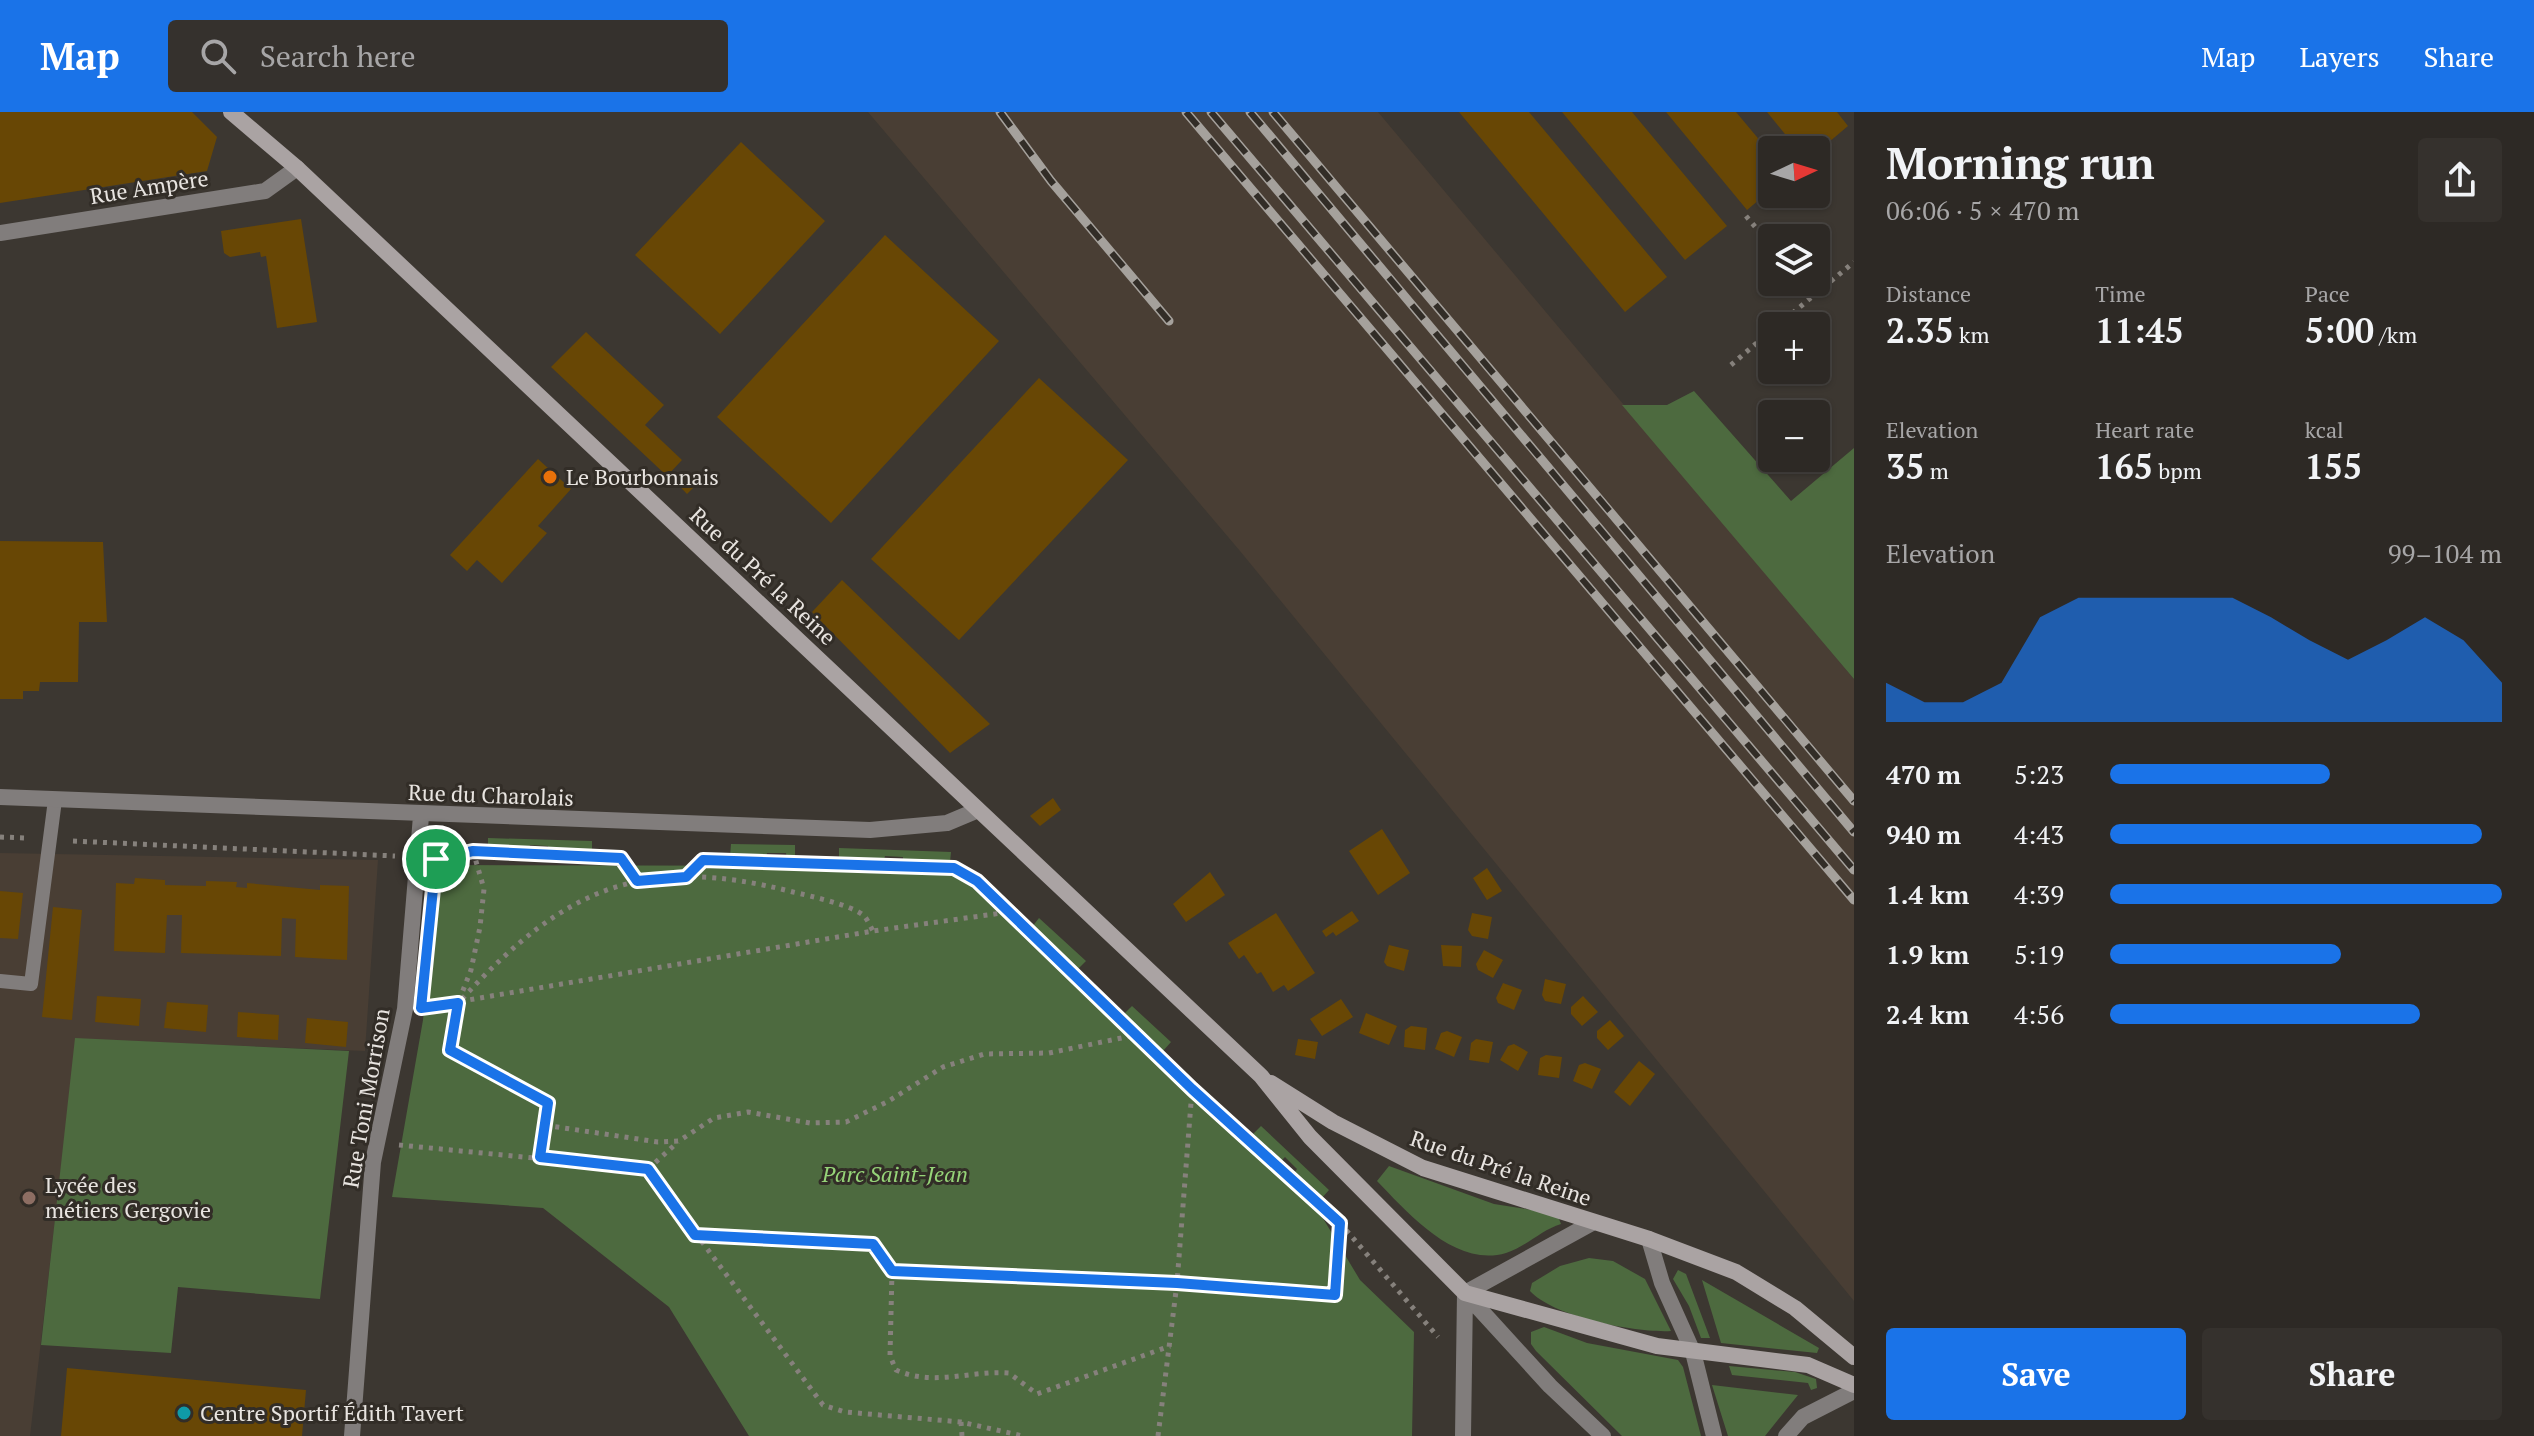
<!DOCTYPE html>
<meta charset="utf-8">
<style>
:root{--surface:#2d2925;--page:#35312d;--text:#f1f3f6;--muted:#a7a6a7;--line:#484542;--accent:#1a73e8}
body{margin:0;font-family:"PT Serif",serif;background:var(--page);color:var(--text);height:100vh;display:flex;flex-direction:column;font-size:30px;white-space:nowrap}
*{box-sizing:border-box;margin:0}
p{font-size:26px;color:var(--muted)}
.icon{flex:none;width:44px;height:44px;fill:none;stroke:currentColor;stroke-width:2;stroke-linecap:round;stroke-linejoin:round}
.map{position:relative;flex:1;overflow:hidden}
.drawer{display:flex;flex-direction:column;background:var(--surface);width:680px}
.drawer>*{flex:none}
.needle{width:52px;rotate:86deg}
.tools{position:absolute;left:1758px;top:24px;display:grid;gap:16px}
.tools a{display:grid;place-items:center;width:72px;height:72px;border-radius:8px;background:var(--surface);box-shadow:0 2px 6px #0004,0 0 0 2px var(--line);font-size:40px}
.pin{position:absolute;display:grid;place-items:center;width:68px;height:68px;color:#fff;margin:-34px;border:4px solid #fff;border-radius:50%;box-shadow:0 2px 8px #0007}
.round{display:grid;place-items:center;flex:none;width:84px;height:84px;border-radius:8px;background:var(--page)}
.summary{display:flex;align-items:center;justify-content:space-between;height:136px;padding:0 32px}
h1{font-size:44px;font-weight:600;line-height:60px}
.figures{display:grid;grid-template-columns:repeat(3,1fr);gap:12px;height:136px;padding:8px 32px}
.figures div{display:grid;align-content:center}
.figures b{font-size:34px;font-weight:600}
.figures small{font-size:22px;font-weight:400}
.figures p{font-size:22px}
.chart{height:224px;padding:16px 32px}
.chart p{display:flex;justify-content:space-between}
.chart svg{width:100%;height:144px;margin-top:8px;fill:var(--accent);opacity:.7}
.cta{display:flex;gap:16px;margin-top:auto;padding:16px 32px}
.cta a{flex:1;height:92px;border-radius:8px;background:var(--accent);color:#fff;font-size:32px;font-weight:600;line-height:92px;text-align:center}
.cta a+a{background:var(--page);color:var(--text)}
ul{padding:0 32px;list-style:none;font-size:26px}
li{display:grid;grid-template-columns:128px 96px 1fr;align-items:center;height:60px}
li i{height:20px;border-radius:10px;background:var(--accent)}
header{display:flex;align-items:center;gap:48px;box-sizing:border-box;height:112px;padding:0 40px;background:var(--accent);color:#fff}
header strong{font-size:38px}
nav{display:flex;gap:44px;margin-inline-start:auto;font-size:28px}
.search{width:560px;height:72px;background:var(--page);display:flex;align-items:center;gap:20px;box-sizing:border-box;padding:0 28px;border-radius:8px;color:var(--muted);font-size:30px}
main{display:flex;flex:1;min-height:0}
.map>svg:first-child{display:block}
.built{fill:#493e34}
.green{fill:#4d6a3f}
.building{fill:#684705}
.lines{fill:none;stroke-linecap:round;stroke-linejoin:round}
.path{stroke:#86817c;stroke-width:5;stroke-dasharray:4 6;stroke-linecap:butt}
.lane{stroke:#817d7c;stroke-width:14}
.street{stroke:#817d7c;stroke-width:16}
.secondary{stroke:#aaa3a3;stroke-width:16}
.rail-casing{stroke:#a5a19c;stroke-width:9}
.rail{stroke:#322d27;stroke-width:6;stroke-dasharray:18;stroke-linecap:butt}
.path-bridge{stroke:#86817c;stroke-width:5;stroke-dasharray:4 6;stroke-linecap:butt}
.route-casing{stroke:#fff;stroke-width:16}
.route{stroke:#1a73e8;stroke-width:10}
.food-dot{fill:#e8710a;stroke:#322d27;stroke-width:3}
.education-dot{fill:#8d6e63;stroke:#322d27;stroke-width:3}
.culture-dot{fill:#0f9aa8;stroke:#322d27;stroke-width:3}
.labels{text-anchor:middle;stroke-width:6;stroke-linejoin:round;paint-order:stroke}
.street-label{font-size:22px;fill:#e8e4e0;stroke:#322d27}
.poi-label{font-size:22px;fill:#e8e4e0;stroke:#322d27;text-anchor:start}
.park-label{font-size:22px;font-style:italic;fill:#96d478;stroke:#322d27}
</style>
<header>
<strong>Map</strong>
<div class="search"><svg class="icon" aria-label="search" viewBox="0 0 24 24"><circle cx="10" cy="10" r="6"/><path d="M15 15l6 6"/></svg>Search here</div>
<nav><a>Map</a><a>Layers</a><a>Share</a></nav>
</header>
<main>
<div class="map">
<svg width="1854" height="1324" viewBox="0 0 1854 1324">
<rect width="100%" height="100%" fill="#3c3731"/>
<!-- built -->
<path class="built" d="M868 0H1378L1854 567V1189L1240 439Z
M0 741 378 748 365 939 76 927 30 1324H0Z"/>
<!-- green -->
<path class="green" d="M1694 279 1791 389 1854 336V567L1622 293H1667Z
M488 726 592 729V739L548 738V734L530 733 529 737 488 736Z
M731 732 795 733V748H787L786 741H767L766 746 730 745Z
M839 736 951 740 950 750H903V745L885 744 884 748 839 747Z
M439 753 948 754 1002 801 1205 998 1321 1103 1360 1168 1414 1220 1412 1324H749L669 1195 543 1096 392 1085 423 908Z
M1039 806 1086 849 1078 857 1032 815Z
M1132 894 1171 930 1163 939 1124 902Z
M75 926 349 939 320 1187 178 1175 171 1241 41 1233Z
M1261 1014 1329 1078 1321 1087 1294 1061 1297 1057 1285 1045 1280 1050 1252 1023Z
M1389 1054 1494 1092 1557 1102 1561 1112C1541 1118 1526 1135 1506 1141 1455 1156 1408 1101 1377 1069Z
M1589 1146 1613 1149 1645 1167 1671 1219C1635 1221 1554 1205 1530 1179L1532 1171 1560 1154Z
M1678 1158 1686 1162 1710 1226H1701L1689 1194 1673 1167Z
M1702 1168 1819 1236 1817 1241 1721 1231Z
M1544 1215 1587 1231 1678 1248 1683 1255 1701 1324H1622L1536 1239 1531 1232V1220Z
M1729 1254 1795 1260 1816 1267 1817 1276 1811 1278 1808 1271 1732 1263Z
M1712 1273 1798 1283 1765 1324H1728Z"/>
<!-- building -->
<path class="building" d="M0 0H192L217 25 207 59 0 91Z
M1459 0H1529L1667 165 1625 200Z
M1562 0H1632L1727 114 1685 148Z
M1666 0H1736L1772 43V77L1747 98Z
M1767 0H1837L1848 14 1816 41 1798 38Z
M741 30 825 109 720 222 635 143Z
M301 107 317 210 277 216 266 144 261 145 260 140 230 145 224 141 221 119Z
M885 123 999 229 831 411 717 305Z
M586 220 664 293 645 313 682 348 667 364 551 255Z
M1039 266 1128 348 959 528 871 447Z
M538 347 571 377 538 414 547 421 502 471 477 448 467 459 450 443Z
M678 360 694 375 687 382 672 366Z
M0 429 103 430 107 510H79L78 570H40L39 579H23V587H0Z
M842 468 990 612 950 641 812 500Z
M1053 686 1061 698 1040 714 1030 704Z
M1382 717 1410 761 1378 783 1349 739Z
M1487 756 1502 779 1487 788 1473 766Z
M1210 760 1225 783 1186 810 1173 792Z
M135 766 165 768V773L206 774V769L237 770 236 775 247 776V771L320 778V773L349 774 347 848 295 845 296 807 282 806 281 844 181 841 182 803H167L165 841 114 839 116 771 134 772Z
M0 779 23 781 18 827 0 826Z
M53 795 82 798 72 908 42 905Z
M1352 799 1359 809 1336 824 1333 820 1326 825 1322 819Z
M1276 801 1315 861 1288 879 1284 873 1273 880 1261 860 1257 862 1244 843 1239 847 1228 831Z
M1472 801 1492 805 1488 827 1472 824 1468 818Z
M1389 833 1409 838 1404 859 1387 854 1384 850Z
M1441 833 1462 834 1461 855 1443 854Z
M1484 838 1503 848 1493 866 1478 858 1476 852Z
M1545 867 1566 872 1561 892 1545 889 1542 883Z
M1503 871 1522 878 1514 898 1498 891 1496 886Z
M97 884 141 887 139 914 95 910Z
M1583 884 1598 900 1582 914 1571 902V895Z
M1341 887 1353 905 1322 924 1310 907Z
M167 890 208 893 206 920 164 916Z
M238 900 279 903 278 928 237 925Z
M1366 901 1397 914 1389 933 1359 921Z
M307 906 348 910 346 935 305 931Z
M1610 908 1624 924 1608 938 1597 926V919Z
M1411 914 1427 916 1425 938 1404 935 1405 918Z
M1447 919 1462 925 1454 945 1435 937 1441 921Z
M1298 927 1318 930 1315 947 1295 943Z
M1476 927 1493 930 1489 951 1469 948 1471 931Z
M1514 932 1528 940 1518 959 1500 948 1508 934Z
M1546 943 1562 945 1559 966 1538 963 1540 946Z
M1639 949 1655 962 1630 994 1614 980Z
M1585 951 1601 957 1592 977 1573 969 1579 953Z
M67 1256 306 1278 302 1324H61Z"/>
<g class="lines">
<!-- path -->
<path class="path" d="M1746 104 1772 135
M1802 170 1814 184
M1777 214 1854 150
M1731 253 1772 218
M0 725 27 726
M73 729 395 744
M473 739 484 777 480 815 471 858 458 891 450 938 548 991 544 1013 658 1030 679 1029 714 1006 748 1000 810 1011 846 1010 887 990 943 955 984 942 1049 941 1136 923
M442 746 473 739 621 746 637 769
M686 765 703 748 954 756 977 769 1192 977 1340 1111 1438 1225
M462 887C564 776 642 741 793 780 810 784 851 793 863 803 867 806 870 814 873 819
M399 1033 648 1057 823 1293 845 1300 961 1310 1023 1324
M540 1045 544 1013
M648 1057 678 1030
M695 1123 873 1132 892 1159 1177 1171 1335 1183 1339 1112
M892 1159 890 1244 896 1258C934 1275 970 1258 1009 1261L1037 1282 1170 1234
M961 1310 962 1324
M1158 1324 1177 1171 1192 978"/>
<!-- lane -->
<path class="lane" d="M0 869 31 872 55 688"/>
<!-- street -->
<path class="street" d="M0 121 265 79 297 56
M0 685 870 718 947 711 978 698
M1649 1127 1662 1171 1693 1240 1714 1324
M1465 1181 1550 1274 1603 1324
M1465 1181 1592 1111
M352 1324 373 1050 405 897 421 704
M1463 1324 1465 1181
M1786 1324 1803 1305 1854 1279"/>
<!-- secondary -->
<path class="secondary" d="M231 0 297 56 1261 964 1310 1025 1465 1181 1657 1234 1808 1253 1854 1273
M1271 971 1333 1010 1423 1056 1649 1127 1736 1160 1795 1196 1854 1245"/>
<defs>
<path id="rail" d="M1000 0 1051 69 1169 209
M1186 0 1854 788
M1211 0 1854 758
M1250 0 1854 720
M1273 0 1854 689"/>
</defs>
<!-- rail casing -->
<use href="#rail" class="rail-casing"/>
<!-- rail -->
<use href="#rail" class="rail"/>
<!-- path-bridge -->
<path class="path-bridge" d="M421 896 873 819 1009 800"/>
</g>
<g class="lines">
<defs>
<path id="route" d="M473 739 621 746 637 769 686 765 703 748 954 756 977 769 1192 977 1340 1111 1335 1183 1177 1171 892 1159 873 1132 695 1123 648 1057 540 1045 548 991 450 938 458 891 421 896 436 747Z"/>
</defs>
<!-- route casing -->
<use href="#route" class="route-casing"/>
<!-- route -->
<use href="#route" class="route"/>
</g>
<!-- markers -->
<circle class="food-dot" cx="550" cy="365" r="8"/>
<circle class="education-dot" cx="29" cy="1086" r="8"/>
<circle class="culture-dot" cx="184" cy="1301" r="8"/>
<g class="labels">
<!-- street labels -->
<g class="street-label">
<text transform="translate(149 75) rotate(-9)" y="8">Rue Ampère</text>
<text transform="translate(763 464) rotate(43)" y="8">Rue du Pré la Reine</text>
<text transform="translate(491 683) rotate(2)" y="8">Rue du Charolais</text>
<text transform="translate(366 986) rotate(-80)" y="8">Rue Toni Morrison</text>
<text transform="translate(1501 1056) rotate(19)" y="8">Rue du Pré la Reine</text>
</g>
<!-- poi labels -->
<g class="poi-label">
<text x="566" y="373">Le Bourbonnais</text>
<text x="45" y="1081">Lycée des<tspan x="45" dy="25">métiers Gergovie</tspan></text>
<text x="200" y="1309">Centre Sportif Édith Tavert</text>
</g>
<!-- park labels -->
<g class="park-label">
<text x="895" y="1070">Parc Saint-Jean</text>
</g>
</g>
</svg>
<div class="tools">
<a><svg class="needle" viewBox="-14 -14 28 28"><path d="M0-13l5 13h-10z" fill="#e53935"/><path d="M0 13l5-13h-10z" fill="#a7a6a7"/></svg></a>
<a><svg class="icon" aria-label="layers" viewBox="0 0 24 24"><path d="M12 4l9 5-9 5-9-5zM3 14l9 5 9-5"/></svg></a>
<a>+</a>
<a>−</a>
</div>
<div class="pin" style="left:436px;top:747px;background:#1e9e55"><svg class="icon" aria-label="arrive" viewBox="0 0 24 24"><path d="M6 21V4h12l-3 4 3 4H6"/></svg></div>
</div>
<section class="drawer">
<div class="summary"><div><h1>Morning run</h1><p>06:06 · 5 × 470 m</p></div><a class="round"><svg class="icon" aria-label="share" viewBox="0 0 24 24"><path d="M12 15V3M7 8l5-5 5 5M5 13v7h14v-7"/></svg></a></div>
<div class="figures">
<div><p>Distance</p><b>2.35<small> km</small></b></div>
<div><p>Time</p><b>11:45</b></div>
<div><p>Pace</p><b>5:00<small> /km</small></b></div>
</div>
<div class="figures">
<div><p>Elevation</p><b>35<small> m</small></b></div>
<div><p>Heart rate</p><b>165<small> bpm</small></b></div>
<div><p>kcal</p><b>155</b></div>
</div>
<div class="chart"><p><span>Elevation</span>99–104 m</p>
<svg viewBox="0 0 160 44" preserveAspectRatio="none"><path d="M0 44V32L10 38L20 38L30 32L40 12L50 6L60 6L70 6L80 6L90 6L100 12L110 19L120 25L130 19L140 12L150 19L160 32V44z"/></svg>
</div>
<ul>
<li><b>470 m</b>5:23<i style="width:56%"></i></li>
<li><b>940 m</b>4:43<i style="width:95%"></i></li>
<li><b>1.4 km</b>4:39<i style="width:100%"></i></li>
<li><b>1.9 km</b>5:19<i style="width:59%"></i></li>
<li><b>2.4 km</b>4:56<i style="width:79%"></i></li>
</ul>
<div class="cta"><a>Save</a><a>Share</a></div>
</section>
</main>
